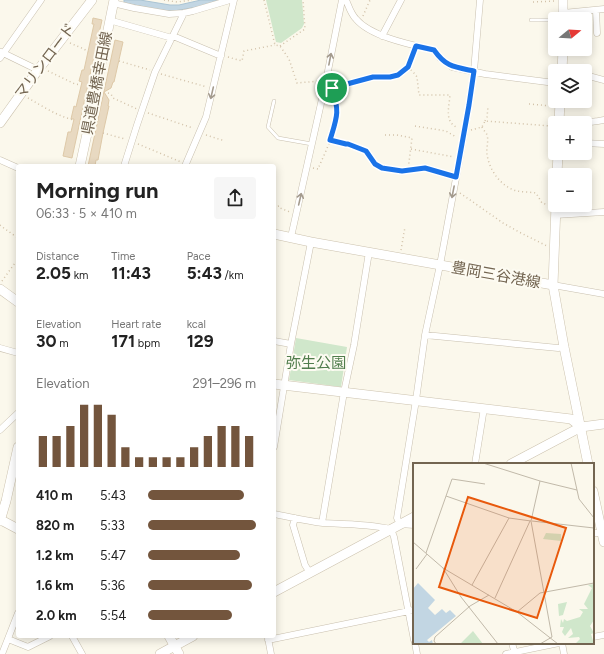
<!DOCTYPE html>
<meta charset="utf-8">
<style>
:root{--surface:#fff;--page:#f6f6f6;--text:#222;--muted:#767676;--accent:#73553d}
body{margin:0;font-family:Figtree,"Noto Sans JP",sans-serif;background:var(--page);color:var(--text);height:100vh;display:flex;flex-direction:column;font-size:15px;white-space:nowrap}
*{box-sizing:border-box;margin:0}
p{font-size:13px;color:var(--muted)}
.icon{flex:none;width:22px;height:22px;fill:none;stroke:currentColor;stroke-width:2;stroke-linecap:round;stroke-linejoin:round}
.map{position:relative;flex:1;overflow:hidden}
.drawer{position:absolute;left:16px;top:164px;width:260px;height:474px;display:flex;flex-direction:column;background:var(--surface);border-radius:4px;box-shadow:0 2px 10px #0003}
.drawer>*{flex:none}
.needle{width:26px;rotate:72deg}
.buttons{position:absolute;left:548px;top:12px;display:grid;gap:8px}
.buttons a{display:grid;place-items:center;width:44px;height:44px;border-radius:4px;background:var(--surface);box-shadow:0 2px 10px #0003;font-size:20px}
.pin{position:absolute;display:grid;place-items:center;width:34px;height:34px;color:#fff;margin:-17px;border:2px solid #fff;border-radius:50%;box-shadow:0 1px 4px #0007}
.round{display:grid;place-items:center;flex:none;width:42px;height:42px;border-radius:4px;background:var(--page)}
.summary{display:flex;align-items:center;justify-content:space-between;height:68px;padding:0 20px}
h1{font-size:22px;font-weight:700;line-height:30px}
.metrics{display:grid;grid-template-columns:repeat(3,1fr);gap:6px;height:68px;padding:4px 20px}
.metrics div{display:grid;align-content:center}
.metrics b{font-size:17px;font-weight:700}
.metrics small{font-size:11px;font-weight:400}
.metrics p{font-size:11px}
.chart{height:112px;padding:8px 20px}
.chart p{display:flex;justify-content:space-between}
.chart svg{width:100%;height:72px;margin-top:4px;stroke:var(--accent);stroke-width:6}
ul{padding:0 20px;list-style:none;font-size:13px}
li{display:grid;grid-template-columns:64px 48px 1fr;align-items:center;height:30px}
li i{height:10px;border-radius:5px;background:var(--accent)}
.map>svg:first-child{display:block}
.green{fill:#d0e7cb}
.water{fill:#c2d6e3;stroke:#a9c3d3}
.building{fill:#e8d9c1;stroke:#dec9a8}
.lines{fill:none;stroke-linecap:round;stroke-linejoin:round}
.lane-casing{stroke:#c9c0af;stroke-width:4}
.street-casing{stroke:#c9c0af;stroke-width:7}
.secondary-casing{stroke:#ccc2ae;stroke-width:10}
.path{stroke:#d2c2a9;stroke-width:1.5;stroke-dasharray:1 3;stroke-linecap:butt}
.lane{stroke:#fff;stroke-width:3}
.street{stroke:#fff;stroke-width:6}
.secondary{stroke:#fff;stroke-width:9}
.oneway{stroke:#a49b8e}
.route-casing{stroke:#fff;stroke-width:8}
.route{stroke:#1a73e8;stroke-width:5}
.labels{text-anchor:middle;stroke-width:4;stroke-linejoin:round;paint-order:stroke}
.street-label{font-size:15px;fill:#736551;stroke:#fdfbf2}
.park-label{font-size:15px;fill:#517d4d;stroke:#fdfbf2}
.inset-road{fill:none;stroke:#c1b9a9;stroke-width:1}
.view{fill:#e8590c;fill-opacity:0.15;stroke:#e8590c;stroke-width:2}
.inset-edge{fill:none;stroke:#736551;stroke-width:2}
</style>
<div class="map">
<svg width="604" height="654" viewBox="0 0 604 654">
<rect width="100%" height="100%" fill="#fbf8ec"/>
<!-- green -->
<path class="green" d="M266 0H302L304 24 302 28 281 43 276 42Z
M296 338 347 347 341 387 289 380Z"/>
<!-- water -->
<path class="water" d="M124 0H140L170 5H179L201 0H224L197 7 174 11H164L124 3Z"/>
<!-- building -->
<path class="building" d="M93 18 102 20 72 158 63 156 68 132H71L74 119H71L74 106 76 107 82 82 79 81 82 70H84L94 24H92Z
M115 40 123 42 114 82H113L111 88 104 92 109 100 108 106H109L103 133 98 160H96L95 166H88Z"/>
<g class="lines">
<defs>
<path id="lane" d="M531 20H555
M274 101 268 127 278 138 312 144"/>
<path id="street" d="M346 0C349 7 351 14 356 19 371 37 412 45 434 50L440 58 452 67 485 74 555 83
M113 3 134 8 169 14 184 13 193 11 230 0
M596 10 597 33
M563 13 604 9
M109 20 172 38
M173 36 221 56
M382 36 401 0
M1 52 38 70
M0 58 41 0
M585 75 604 80
M559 122 581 123
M583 123 598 121 604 120
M585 143 604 144
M0 160 18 168
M124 166 137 125 155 72 184 13
M185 166 206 117 234 0
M555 215 604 212
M291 237 326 81 342 0
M553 285 604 294
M425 335 558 348 564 347
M274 341 291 344
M0 348 18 353
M0 430 18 413
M274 447 291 344 311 242
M475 464 484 408
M274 514C290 517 307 521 323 523 346 524 368 524 391 529L394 537 414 640
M295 518 293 525 305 565 310 573
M322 523 344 392 354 345 369 252
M414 525 400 524 397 518 416 400 425 335 440 265 459 162 469 105 474 71 480 0
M593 533H604
M72 636 82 654
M593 637 604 635
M268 638 271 654
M8 639 28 647 50 636
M268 640 414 610
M415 643 417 654
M512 643 515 654
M562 643 564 654
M2 654 18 613
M506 654 559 643"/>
<path id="secondary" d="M563 19V0
M562 71 563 49
M0 123 38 70 92 0
M559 123 560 101
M80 166 88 129 114 0
M557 175 558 153
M556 205 553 285 564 347 588 464
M274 234 311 242 553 285
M0 289 18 302
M274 384 571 419 581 427
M511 464 581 427 604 424
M593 491 604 542
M1 520 18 529
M0 521 6 501 18 447
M274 592 414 517
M169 636 179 654
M160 654 193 636"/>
</defs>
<!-- lane casing -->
<use href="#lane" class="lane-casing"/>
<!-- street casing -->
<use href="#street" class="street-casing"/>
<!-- secondary casing -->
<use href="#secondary" class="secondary-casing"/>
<!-- path -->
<path class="path" d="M164 0 177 2 192 0
M264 0 275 45 280 46 289 59 297 83 320 81
M533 2 555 1
M363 16 370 0
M70 43 84 49 88 52
M280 46 305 29 303 0
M228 57 242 61 244 51 275 45
M119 61 150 70
M408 67 415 74 417 77 419 95H450C449 108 444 122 458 128
M48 71 75 84 81 85
M161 74 207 87
M331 88 355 83 373 77H391L398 75 408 67 413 53
M108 93 111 94 113 98 137 109
M28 98C42 106 57 116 74 120
M529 104 552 106
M148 113 193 128
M485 121 487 117 488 107
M415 126 446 131 456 137
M482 127C483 130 486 132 487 135 489 141 486 148 487 154 489 170 501 187 517 191 523 192 530 192 536 193L542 203 548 205
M471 130 482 127 485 121 551 126
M103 133 125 139
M206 135 225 141
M385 135H397L412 138 408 170
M330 140 346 144H348L367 151 375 164 382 168 402 171 425 168 451 175
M138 144 181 162
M411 149 454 157
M313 168 318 169C326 150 340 124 337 103 336 98 334 93 332 88
M460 193 503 223 519 232 547 246
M274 207 279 206 280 208 290 212
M0 225 5 229 18 238
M401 250 405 227
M2 281 15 263 18 264"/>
<!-- lane -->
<use href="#lane" class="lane"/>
<!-- street -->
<use href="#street" class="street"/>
<!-- secondary -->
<use href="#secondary" class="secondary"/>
</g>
<!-- one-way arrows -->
<defs><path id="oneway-shaft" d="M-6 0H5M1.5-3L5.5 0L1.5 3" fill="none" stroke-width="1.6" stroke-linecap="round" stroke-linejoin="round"/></defs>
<g class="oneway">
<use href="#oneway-shaft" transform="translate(330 59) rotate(-79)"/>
<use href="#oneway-shaft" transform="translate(212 93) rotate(103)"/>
<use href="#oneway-shaft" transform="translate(453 192) rotate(101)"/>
<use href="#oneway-shaft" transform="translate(300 199) rotate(-77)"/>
</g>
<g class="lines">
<defs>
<path id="route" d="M416 46 434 50C446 67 454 67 474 71L469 105 456 177 425 168 402 171 382 168 375 164 366 151 348 144H346L330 140C337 117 340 112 332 88L373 77H390L398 75 408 67Z"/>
</defs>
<!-- route casing -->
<use href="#route" class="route-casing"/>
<!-- route -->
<use href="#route" class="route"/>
</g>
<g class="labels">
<!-- street labels -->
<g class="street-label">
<text transform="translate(45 61) rotate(-53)" y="5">マリンロード</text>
<text transform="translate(97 83) rotate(-79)" y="5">県道豊橋幸田線</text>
<text transform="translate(496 275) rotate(10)" y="5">豊岡三谷港線</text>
</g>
<!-- park labels -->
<g class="park-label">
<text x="316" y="368">弥生公園</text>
</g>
</g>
<!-- overview -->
<g transform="translate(413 463)">
<rect width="181" height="181" fill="#fbf8ec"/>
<path d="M133 70 148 71V78L130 76ZM181 121V157L177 163 181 170 178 171 181 181H162L167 176 166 174 155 175 160 171 158 165 152 173 149 169 151 164H147L148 156 150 160 151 156 154 158 167 154 170 149 166 146H175L171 141 179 125 175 122ZM154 139 150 152 146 153 145 141ZM60 168 70 181H47Z" fill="#d0e7cb"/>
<path d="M5 120 22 137 15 145 22 152 29 146 33 150 37 147 43 153 14 177 16 179 19 177 20 181H0V126Z" fill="#c2d6e3"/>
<path class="inset-road" d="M158 0 166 36 181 55M127 18 164 27M33 33 96 55M118 58 139 174 127 181M119 58 181 65M0 79 30 105 104 149 145 181M13 90 39 16 72 21M30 105 48 134 85 181M3 106 14 91M59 122 96 55 118 58 127 18 70 0M82 135 117 58M104 149 127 130 181 120M23 181 21 178 22 174 57 143 76 132"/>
<path class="view" d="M55 34 153 65 124 155 26 124Z"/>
<rect width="181" height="181" class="inset-edge"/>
</g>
</svg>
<div class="buttons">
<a><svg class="needle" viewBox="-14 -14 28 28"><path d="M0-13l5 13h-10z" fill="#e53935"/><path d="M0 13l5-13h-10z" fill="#767676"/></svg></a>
<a><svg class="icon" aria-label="layers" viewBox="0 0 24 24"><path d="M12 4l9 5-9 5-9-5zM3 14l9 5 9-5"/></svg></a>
<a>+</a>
<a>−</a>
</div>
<div class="pin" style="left:332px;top:88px;background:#1e9e55"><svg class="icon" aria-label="arrive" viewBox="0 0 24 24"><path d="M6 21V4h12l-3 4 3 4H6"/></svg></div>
<section class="drawer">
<div class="summary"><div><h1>Morning run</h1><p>06:33 · 5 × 410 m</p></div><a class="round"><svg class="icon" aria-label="share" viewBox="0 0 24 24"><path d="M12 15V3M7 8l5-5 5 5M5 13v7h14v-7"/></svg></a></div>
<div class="metrics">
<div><p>Distance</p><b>2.05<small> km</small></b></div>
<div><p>Time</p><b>11:43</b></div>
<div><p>Pace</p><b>5:43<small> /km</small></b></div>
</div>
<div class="metrics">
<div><p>Elevation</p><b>30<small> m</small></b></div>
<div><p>Heart rate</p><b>171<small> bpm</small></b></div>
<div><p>kcal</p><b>129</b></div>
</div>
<div class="chart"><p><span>Elevation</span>291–296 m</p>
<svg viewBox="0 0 160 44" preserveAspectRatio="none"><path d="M5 44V25M15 44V25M25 44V19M35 44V6M45 44V6M55 44V12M65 44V32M75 44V38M85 44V38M95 44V38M105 44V38M115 44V32M125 44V25M135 44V19M145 44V19M155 44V25"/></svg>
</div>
<ul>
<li><b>410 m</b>5:43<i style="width:89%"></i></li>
<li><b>820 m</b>5:33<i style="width:100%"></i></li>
<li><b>1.2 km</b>5:47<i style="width:85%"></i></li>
<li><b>1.6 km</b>5:36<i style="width:96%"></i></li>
<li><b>2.0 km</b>5:54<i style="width:78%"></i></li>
</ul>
</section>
</div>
